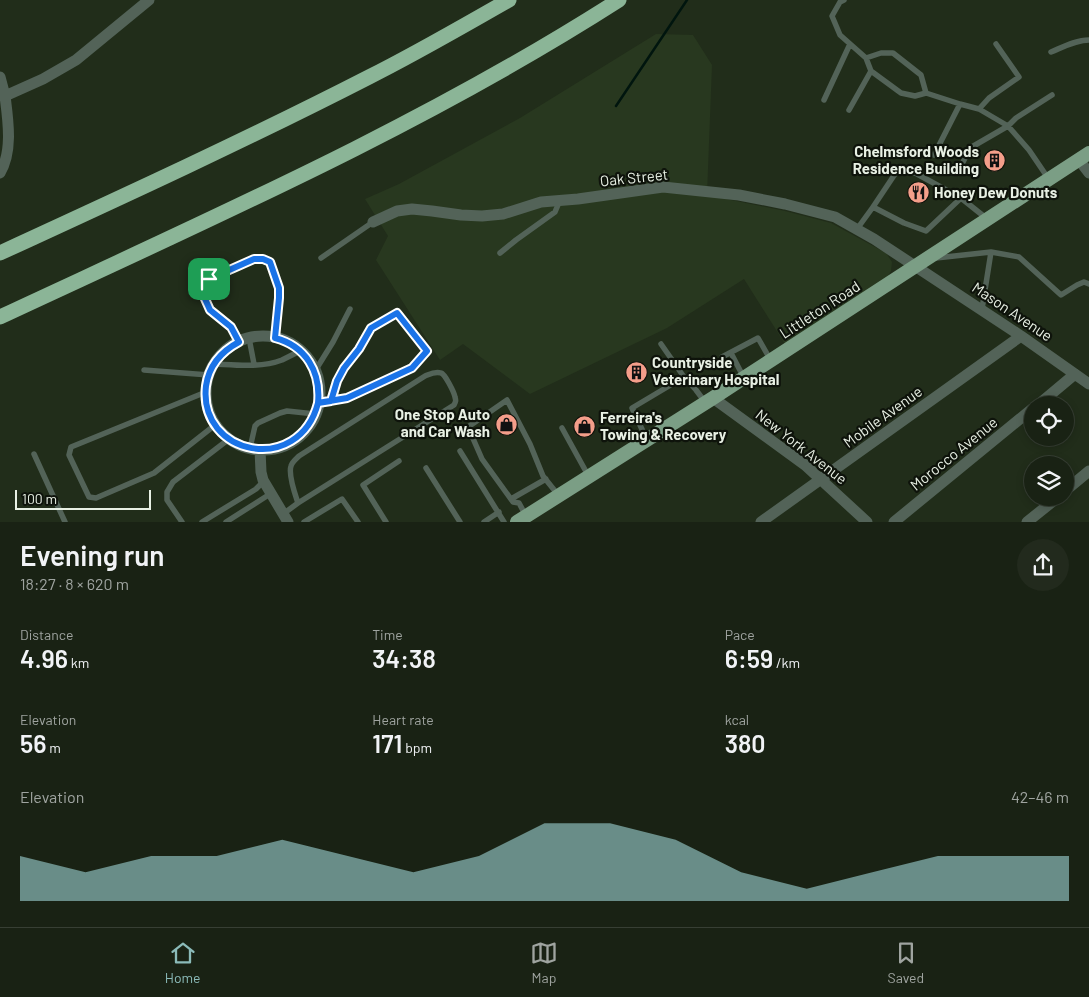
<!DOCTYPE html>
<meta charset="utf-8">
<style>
:root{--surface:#192214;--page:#222a1d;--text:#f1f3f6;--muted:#9fa4a0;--line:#373f34;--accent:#8bbbb9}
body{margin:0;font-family:Barlow,sans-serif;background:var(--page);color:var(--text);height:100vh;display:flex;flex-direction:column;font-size:19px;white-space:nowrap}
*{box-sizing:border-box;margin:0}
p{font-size:16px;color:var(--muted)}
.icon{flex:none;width:28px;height:28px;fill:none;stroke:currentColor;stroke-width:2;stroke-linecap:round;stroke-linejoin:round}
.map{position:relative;height:522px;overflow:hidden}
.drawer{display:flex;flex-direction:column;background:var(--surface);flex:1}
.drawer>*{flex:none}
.fabs{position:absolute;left:1024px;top:396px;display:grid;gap:10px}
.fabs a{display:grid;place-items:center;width:50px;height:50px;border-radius:50%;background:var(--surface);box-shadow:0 2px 8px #0003,0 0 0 1px var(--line);font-size:25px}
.scale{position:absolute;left:15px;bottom:12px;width:136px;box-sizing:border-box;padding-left:5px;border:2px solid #e8f0e4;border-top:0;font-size:14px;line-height:18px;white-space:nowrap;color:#e8f0e4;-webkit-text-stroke:4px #0e130b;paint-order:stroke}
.pin{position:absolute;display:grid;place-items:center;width:42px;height:42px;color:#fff;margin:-21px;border-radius:10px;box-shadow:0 2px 8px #0006}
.round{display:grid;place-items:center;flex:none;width:52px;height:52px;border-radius:26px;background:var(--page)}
.overview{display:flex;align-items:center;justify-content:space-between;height:85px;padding:0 20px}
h1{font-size:28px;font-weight:600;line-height:38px}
.stats{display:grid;grid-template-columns:repeat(3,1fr);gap:8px;height:85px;padding:5px 20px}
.stats div{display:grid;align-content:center}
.stats b{font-size:25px;font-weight:600}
.stats small{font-size:14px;font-weight:400}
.stats p{font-size:14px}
.chart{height:140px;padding:10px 20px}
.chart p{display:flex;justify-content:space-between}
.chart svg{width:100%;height:90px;margin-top:5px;fill:var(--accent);opacity:.7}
.tab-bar{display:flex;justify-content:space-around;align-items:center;height:70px;border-top:1px solid var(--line);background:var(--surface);font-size:14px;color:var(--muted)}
.tab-bar a{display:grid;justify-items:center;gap:2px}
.tab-bar .selected{color:var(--accent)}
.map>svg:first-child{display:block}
.built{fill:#28381f}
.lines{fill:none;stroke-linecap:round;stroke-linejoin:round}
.stream{stroke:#00150e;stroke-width:2.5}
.service{stroke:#536358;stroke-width:5.5}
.minor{stroke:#536358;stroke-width:11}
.primary{stroke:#7b9e85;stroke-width:14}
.motorway{stroke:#8bb597;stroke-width:15}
.route-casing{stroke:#fff;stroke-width:10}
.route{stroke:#1a73e8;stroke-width:6}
.labels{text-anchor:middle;stroke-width:4.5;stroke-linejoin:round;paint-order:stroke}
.poi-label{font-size:15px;font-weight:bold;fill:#e8f0e4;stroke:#0e130b;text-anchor:start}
.street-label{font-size:15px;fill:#e8f0e4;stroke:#0e130b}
</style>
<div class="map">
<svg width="1089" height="522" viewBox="0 0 1089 522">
<rect width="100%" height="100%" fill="#212d1a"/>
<!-- built -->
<path class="built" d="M656 34 693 35 712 65 707 195 785 211 831 223 886 253 892 262 891 271 885 281 785 344 744 279 667 328 530 394 463 344 440 360 376 260 388 236 365 199 399 184 520 118Z"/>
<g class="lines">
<!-- stream -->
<path class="stream" d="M616 106 687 0"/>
<!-- service -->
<path class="service" d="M844 0 840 2 832 16 840 35 866 58 871 71 901 93 915 96 926 93 960 104 979 109 1008 126 1029 150 1048 178
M1051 52C1063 47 1076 40 1089 40
M866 58 881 53H893L921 75 926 93
M824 100 850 44
M979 109 989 98 1019 77 996 44
M849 110 871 71
M934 155 960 104
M961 166 970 148 1008 126 1016 118 1052 95
M873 207 899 168 917 174 961 198
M857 229 873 207 904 223 926 231 961 198 986 218
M991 252 1019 257 1061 295 1077 285 1084 282 1089 284
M500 253 516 240 555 212 560 200
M321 258 373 222
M936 258 991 252 982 309
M249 338 254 364
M239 342 231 327 210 310 201 290 204 283 209 279 254 259H263L270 262 279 288V298L275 338
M661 344 684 377
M731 353 744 378
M722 357 758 338 770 359
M214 364C236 365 261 368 282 360 288 357 294 354 300 351
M144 370 209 375
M315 371 333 342 350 309
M206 392 71 447 69 455 89 497 96 498 154 473 215 425
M318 403 347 398 412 368 427 351 397 313 371 328 359 349 344 368 337 381 331 401
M562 428 589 477
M647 440 632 408 684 377 696 390 705 402
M250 448 255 426 258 423 280 413 287 411 315 414
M460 451 504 522
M34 454 65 522
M426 468 460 522
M511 499 546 479
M283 514 298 503 454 405C456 401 456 401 455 397 454 392 445 374 441 373 435 371 430 374 425 376L299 456C297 458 292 462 291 466 288 475 295 494 298 503
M526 516 519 503 513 502 482 459 468 427 507 400 530 444 543 476 559 496
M182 522 167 500V492L173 482 229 439
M202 522 256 489 264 481
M226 522 270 494
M304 522 342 499 358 522
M386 522 363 485 399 461
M484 522 499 512"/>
<!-- minor -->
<path class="minor" d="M0 77 5 96
M1079 160 1089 173
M0 173C13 151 8 120 5 96L43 79 76 60 149 0
M373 222 397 211 412 209 432 211 461 215 482 216 503 214 541 202 578 199 663 187 739 195 785 204 835 217 874 239 1021 336 1089 384
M206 393a57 57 0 1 1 114 0a57 57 0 1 1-114 0Z
M713 398 805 465 867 522
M1038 405 1075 374
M260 450 261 472 263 480 288 522
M1065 491 1089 471
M761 522 1021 336
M894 522 1032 409
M1027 522 1057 498"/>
<!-- primary -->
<path class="primary" d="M517 522 713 398 1089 153"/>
<!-- motorway -->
<path class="motorway" d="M0 253C124 196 248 139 369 77 417 53 463 26 509 0
M0 317C210 219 424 125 619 0"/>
</g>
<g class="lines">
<defs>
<path id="route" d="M209 279 204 283 201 290 210 310 231 327 239 342C222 351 209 365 206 386 198 456 299 476 318 403L331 401 337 381 344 368 359 349 371 328 397 313 427 351 412 368 347 398 318 403C321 372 306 346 275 338L279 298V288L270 262 263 259H254L209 279"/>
</defs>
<!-- route casing -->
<use href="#route" class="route-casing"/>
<!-- route -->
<use href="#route" class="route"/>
</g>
<!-- icons -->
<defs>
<symbol id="building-disc" viewBox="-11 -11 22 22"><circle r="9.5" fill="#f49e8a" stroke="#0e130b"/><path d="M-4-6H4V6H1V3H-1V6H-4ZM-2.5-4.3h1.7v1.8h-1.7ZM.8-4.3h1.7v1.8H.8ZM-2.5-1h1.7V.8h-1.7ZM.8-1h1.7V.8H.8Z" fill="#111"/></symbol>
<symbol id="restaurant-disc" viewBox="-11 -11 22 22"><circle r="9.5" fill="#f49e8a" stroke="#0e130b"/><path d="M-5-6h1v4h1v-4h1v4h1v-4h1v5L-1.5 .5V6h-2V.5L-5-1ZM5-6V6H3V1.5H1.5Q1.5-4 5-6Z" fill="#111"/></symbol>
<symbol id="shop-disc" viewBox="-11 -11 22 22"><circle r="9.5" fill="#f49e8a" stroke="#0e130b"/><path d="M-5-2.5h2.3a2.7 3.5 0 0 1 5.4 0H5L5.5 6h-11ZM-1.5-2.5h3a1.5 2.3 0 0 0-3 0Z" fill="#111"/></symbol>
</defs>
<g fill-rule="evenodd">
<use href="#building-disc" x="982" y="148" width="25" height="25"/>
<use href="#restaurant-disc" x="906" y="180" width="25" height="25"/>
<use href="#building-disc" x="624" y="360" width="25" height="25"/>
<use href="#shop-disc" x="494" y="412" width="25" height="25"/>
<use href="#shop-disc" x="572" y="414" width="25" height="25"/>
</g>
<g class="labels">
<!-- poi labels -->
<g class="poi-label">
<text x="979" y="157" text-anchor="end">Chelmsford Woods<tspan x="979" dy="17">Residence Building</tspan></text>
<text x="934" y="198">Honey Dew Donuts</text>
<text x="652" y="368">Countryside<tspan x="652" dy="17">Veterinary Hospital</tspan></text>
<text x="490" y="420" text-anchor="end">One Stop Auto<tspan x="490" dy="17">and Car Wash</tspan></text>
<text x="600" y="423">Ferreira's<tspan x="600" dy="17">Towing &amp; Recovery</tspan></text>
</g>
<!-- street labels -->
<g class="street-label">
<text transform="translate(634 178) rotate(-6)" y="5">Oak Street</text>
<text transform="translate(820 310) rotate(-33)" y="5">Littleton Road</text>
<text transform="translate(1012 312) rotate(34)" y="5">Mason Avenue</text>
<text transform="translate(883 417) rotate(-36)" y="5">Mobile Avenue</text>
<text transform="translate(801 447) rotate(38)" y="5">New York Avenue</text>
<text transform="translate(954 454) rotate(-39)" y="5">Morocco Avenue</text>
</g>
</g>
</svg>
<div class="fabs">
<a><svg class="icon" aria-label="locate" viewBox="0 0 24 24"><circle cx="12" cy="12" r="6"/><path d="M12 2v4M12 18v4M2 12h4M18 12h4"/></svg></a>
<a><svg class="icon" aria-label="layers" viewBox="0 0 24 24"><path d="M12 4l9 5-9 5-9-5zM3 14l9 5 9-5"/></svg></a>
</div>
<div class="scale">100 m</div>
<div class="pin" style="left:209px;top:279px;background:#1e9e55"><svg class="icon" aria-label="arrive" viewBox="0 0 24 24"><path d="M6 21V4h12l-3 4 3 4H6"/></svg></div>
</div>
<section class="drawer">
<div class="overview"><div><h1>Evening run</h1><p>18:27 · 8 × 620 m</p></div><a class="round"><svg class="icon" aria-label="share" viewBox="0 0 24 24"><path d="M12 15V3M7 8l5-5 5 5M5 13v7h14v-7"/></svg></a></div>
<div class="stats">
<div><p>Distance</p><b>4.96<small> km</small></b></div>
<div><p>Time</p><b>34:38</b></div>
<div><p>Pace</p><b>6:59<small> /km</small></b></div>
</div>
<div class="stats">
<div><p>Elevation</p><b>56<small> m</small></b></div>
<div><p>Heart rate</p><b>171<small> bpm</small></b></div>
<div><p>kcal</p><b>380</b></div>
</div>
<div class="chart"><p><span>Elevation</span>42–46 m</p>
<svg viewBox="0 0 160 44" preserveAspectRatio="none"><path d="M0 44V22L10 30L20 22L30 22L40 14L50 22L60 30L70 22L80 6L90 6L100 14L110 30L120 38L130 30L140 22L150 22L160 22V44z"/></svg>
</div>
</section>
<nav class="tab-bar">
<a class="selected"><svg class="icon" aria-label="home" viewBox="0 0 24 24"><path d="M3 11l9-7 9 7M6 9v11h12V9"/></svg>Home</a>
<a><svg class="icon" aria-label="map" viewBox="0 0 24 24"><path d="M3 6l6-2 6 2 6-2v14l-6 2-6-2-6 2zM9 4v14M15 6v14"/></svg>Map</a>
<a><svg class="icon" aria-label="saved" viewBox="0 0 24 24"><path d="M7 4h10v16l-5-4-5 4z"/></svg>Saved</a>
</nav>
